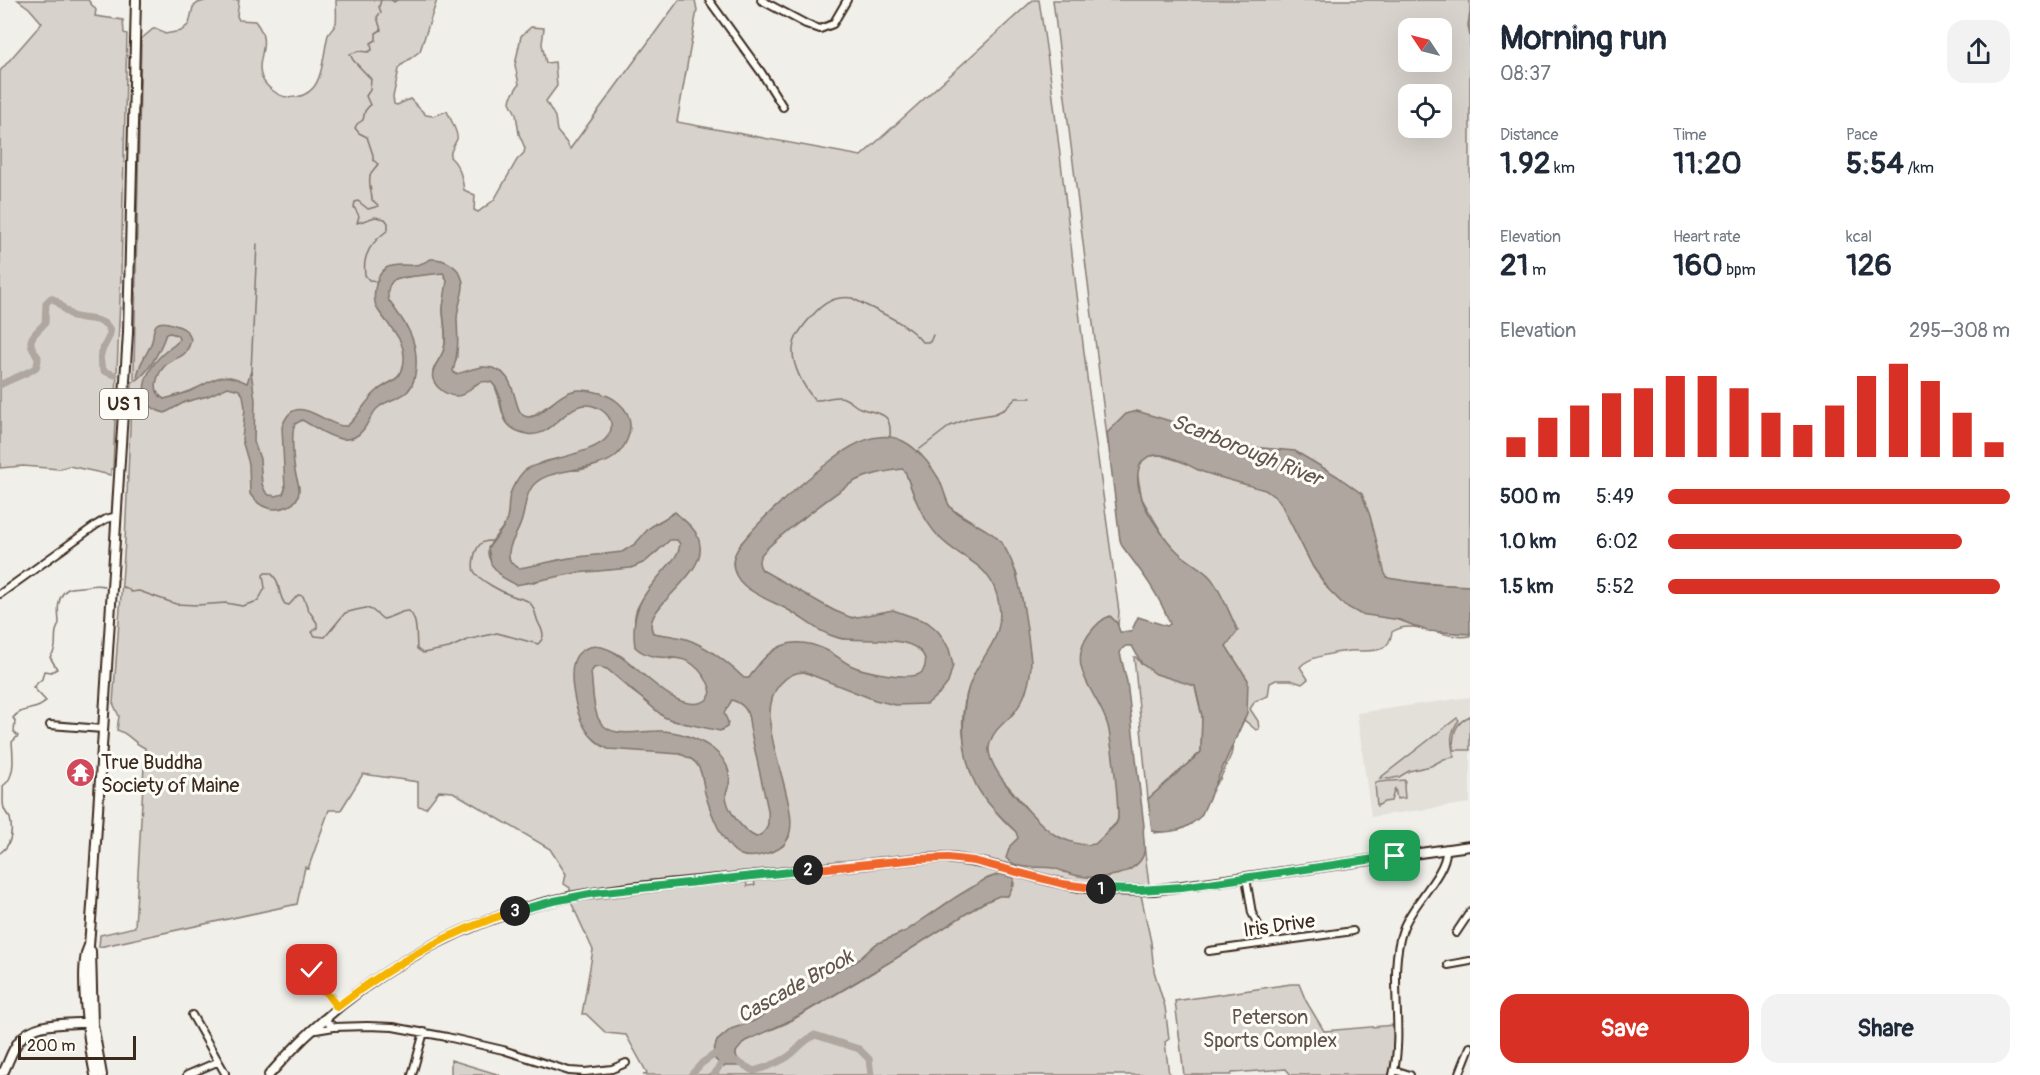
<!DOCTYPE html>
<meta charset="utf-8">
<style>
:root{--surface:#fff;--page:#f2f2f3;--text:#1f2937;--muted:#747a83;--accent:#d93025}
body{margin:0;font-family:Pangolin,sans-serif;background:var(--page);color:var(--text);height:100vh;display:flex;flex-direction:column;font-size:22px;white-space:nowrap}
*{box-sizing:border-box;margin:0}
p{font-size:20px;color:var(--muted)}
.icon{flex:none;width:33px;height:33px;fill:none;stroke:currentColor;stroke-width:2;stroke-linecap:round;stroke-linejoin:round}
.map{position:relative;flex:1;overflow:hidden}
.details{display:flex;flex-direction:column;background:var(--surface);width:570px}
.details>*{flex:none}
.needle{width:39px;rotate:305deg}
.controls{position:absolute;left:1398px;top:18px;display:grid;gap:12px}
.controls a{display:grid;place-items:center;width:54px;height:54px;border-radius:12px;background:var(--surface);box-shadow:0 6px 24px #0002;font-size:30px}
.scale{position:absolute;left:18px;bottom:15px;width:118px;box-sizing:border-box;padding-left:6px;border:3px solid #3b2a1e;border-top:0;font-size:16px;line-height:21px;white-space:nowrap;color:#3b2a1e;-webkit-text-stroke:4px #fdfcf7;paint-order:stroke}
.pin{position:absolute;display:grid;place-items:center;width:51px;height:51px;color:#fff;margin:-26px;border-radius:12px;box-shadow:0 3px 9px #0006}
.km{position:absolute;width:30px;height:30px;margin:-15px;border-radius:50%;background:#222;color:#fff;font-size:16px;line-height:30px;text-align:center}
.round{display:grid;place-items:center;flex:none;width:63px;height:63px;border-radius:18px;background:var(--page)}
.overview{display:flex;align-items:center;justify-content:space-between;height:102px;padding:0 30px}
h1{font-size:33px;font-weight:700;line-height:45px}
.stats{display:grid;grid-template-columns:repeat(3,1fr);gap:9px;height:102px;padding:6px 30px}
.stats div{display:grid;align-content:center}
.stats b{font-size:30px;font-weight:700}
.stats small{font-size:16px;font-weight:400}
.stats p{font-size:16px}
.chart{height:168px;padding:12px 30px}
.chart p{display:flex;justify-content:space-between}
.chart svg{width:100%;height:108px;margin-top:6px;stroke:var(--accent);stroke-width:6}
.cta{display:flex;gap:12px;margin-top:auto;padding:12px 30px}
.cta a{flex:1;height:69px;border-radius:18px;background:var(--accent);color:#fff;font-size:24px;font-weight:700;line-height:69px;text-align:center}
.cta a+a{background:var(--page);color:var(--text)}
ul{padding:0 30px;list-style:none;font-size:20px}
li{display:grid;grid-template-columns:96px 72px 1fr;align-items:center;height:45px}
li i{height:15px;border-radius:8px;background:var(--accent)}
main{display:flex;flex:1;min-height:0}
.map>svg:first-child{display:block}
.built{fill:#e3e0da}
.green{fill:#d7d2cc;stroke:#897e75;stroke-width:1.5;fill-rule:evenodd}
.water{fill:#aea69f;stroke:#80746b;stroke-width:1.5;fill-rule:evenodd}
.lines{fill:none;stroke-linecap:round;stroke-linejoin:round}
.stream{stroke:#80746b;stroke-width:1.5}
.river{stroke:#aea69f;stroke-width:7}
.minor-casing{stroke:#3b2a1e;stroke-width:10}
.major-casing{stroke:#3b2a1e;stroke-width:12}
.minor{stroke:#fdfcf7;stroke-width:6}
.major{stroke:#fdfcf7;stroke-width:8}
.split-1-casing{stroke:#fff;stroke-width:12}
.split-2-casing{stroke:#fff;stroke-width:12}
.split-3-casing{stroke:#fff;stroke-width:12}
.split-4-casing{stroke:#fff;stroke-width:12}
.split-1{stroke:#22a559;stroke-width:8}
.split-2{stroke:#f0652b;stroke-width:8}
.split-3{stroke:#22a559;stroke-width:8}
.split-4{stroke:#f5b400;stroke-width:8}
.labels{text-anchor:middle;stroke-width:6;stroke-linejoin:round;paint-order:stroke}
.shield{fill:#fdfcf7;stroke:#75695f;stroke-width:1.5}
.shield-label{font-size:18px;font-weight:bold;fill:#3b2a1e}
.poi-label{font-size:20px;fill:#3b2a1e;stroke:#fdfcf7;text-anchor:start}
.street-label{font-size:20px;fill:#3b2a1e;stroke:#fdfcf7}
.park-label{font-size:20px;fill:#62544a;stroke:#fdfcf7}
.water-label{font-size:21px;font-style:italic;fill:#63554b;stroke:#fdfcf7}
</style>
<main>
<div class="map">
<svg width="1470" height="1075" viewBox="0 0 1470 1075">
<rect width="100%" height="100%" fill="#f1efea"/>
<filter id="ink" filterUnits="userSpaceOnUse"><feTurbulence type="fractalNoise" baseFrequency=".0167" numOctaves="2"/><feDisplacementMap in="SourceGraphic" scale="12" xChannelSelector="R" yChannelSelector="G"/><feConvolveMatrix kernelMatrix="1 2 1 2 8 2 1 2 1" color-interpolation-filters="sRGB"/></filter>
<g filter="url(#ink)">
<!-- built -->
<path class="built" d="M1470 697V803L1371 817 1357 713Z"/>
<!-- green -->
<path class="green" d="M18 0H88L96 10 95 16 123 20 124 33 127 34 121 275 113 469H111V475L69 466 59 469 23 466 0 468V71L42 23 29 8Z
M208 0H239L237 16 239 20 255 21C274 44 254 59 262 78 266 87 278 96 287 97 297 98 306 96 313 88 323 77 324 50 328 35 330 31 335 27 336 23 337 17 336 7 336 0H437L420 51 402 65 399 69 393 97 394 104 397 105 410 99 426 115 433 116 447 111C449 116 459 134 457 139 454 146 451 148 450 157 460 166 462 177 464 190L475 195 474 210 478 212 494 200 517 160 524 153 525 148 519 134 516 114 510 102 511 97 519 84 515 65 521 36 531 27 544 28 542 44 546 63 555 62 557 86 546 101 555 117 557 131 566 142 570 149 679 0H695L697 10 677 122 861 156 1033 0H1039L1051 81 1088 385 1119 612 1118 625 1111 617 1109 627H1104V621H1102L1087 648 1085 668 1107 712 1117 779 1120 809 1117 822 1111 828 1114 832 1109 829C1104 835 1099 848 1090 847 1079 846 1061 839 1051 833 1034 822 1022 801 1008 786 1004 782 1000 778 996 773 992 765 988 756 988 747 987 724 1013 714 1022 696 1029 681 1032 663 1029 647 1027 638 1024 633 1025 624L1017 574 1004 549 986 530 957 512 946 509C939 485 930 462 908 447 867 419 815 479 788 505H785L784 501 762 520V522L741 543V547C711 580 775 601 795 613 806 620 832 638 843 639 857 639 903 633 911 637 919 641 930 659 928 668 928 669 925 675 924 676 903 682 865 673 844 667 840 665 837 661 833 659 815 648 785 643 767 656 759 662 755 674 749 682L742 683 724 664 700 648 687 642V640L653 633C646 618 660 609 667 597 669 594 670 591 672 589 675 584 682 581 686 577 708 553 696 532 676 513L654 524 633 547 620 554 608 556 558 560 527 569 517 568 507 560C506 547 514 539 519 527 526 512 522 493 536 481 541 476 559 470 565 470 570 469 574 471 579 470 602 466 628 451 627 424 627 413 619 406 610 400 577 379 559 400 532 416L526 418 520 417C512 402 513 385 502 372L482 367 455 376 450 373 457 357 455 339 457 332 454 312 463 283C457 276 456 266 446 262 434 256 427 263 415 266 399 269 384 260 376 283 398 282 423 269 445 273 446 276 447 279 447 282 448 291 443 300 443 310 443 323 448 338 443 352 440 360 431 368 433 377 434 385 442 391 448 393 465 400 473 372 493 383 500 394 499 409 506 421 517 438 541 435 554 422 561 416 566 407 575 404 587 399 605 409 612 417 628 452 570 455 547 461 540 463 533 467 527 471 508 486 516 503 507 521 502 530 493 537 489 547 486 554 490 562 495 567 506 581 521 586 538 581 540 581 540 579 542 578 547 576 558 575 564 575L569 572 607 570 633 566 655 554 669 539 678 537C692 561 638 590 635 616 634 623 635 628 636 634 636 640 636 643 640 647 646 654 661 654 670 659 677 658 681 655 688 658 698 663 719 689 718 700 710 703 688 710 679 706 649 695 630 645 595 648 586 649 580 652 577 660L574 682 579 696V710L593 737 601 744 613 747 679 752C685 758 692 753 700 766 706 797 713 830 739 853L748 855 774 851 783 846 789 837 790 816 779 783 767 721 766 703 769 695 786 673 794 668H799C818 677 836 682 855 689 869 694 883 700 898 702 903 703 907 701 912 701 918 701 924 701 930 699 935 697 939 691 943 686 964 657 937 626 909 617 887 610 867 620 846 617L781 583C773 574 757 573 758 558L773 540 795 523 802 520 809 512H811L834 493 855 479 878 470 900 467 907 472V476C914 498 925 523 942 539 953 549 968 555 980 564 991 571 997 591 1000 603 1007 634 982 657 971 682 948 736 976 801 1020 835L1021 839 1011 848 1012 861 1018 867 1038 864 1045 861C1054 863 1061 869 1070 872 1094 878 1141 877 1144 845L1149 885 1091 884 1037 873 989 860 944 854H921L641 883 570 893V888L564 884 566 874 550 849 453 792 439 791 426 808 418 806V782L363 774 341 810H329L308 869 305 867 297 904 99 947 100 935 135 927 145 748C133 743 130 734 117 730L119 716 113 703 125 541 132 382 134 381V367L141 39 153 29H157L165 34 181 31 189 24 193 7 198 3Z
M1053 0H1470V587L1389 580 1246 450 1210 433 1108 436V445ZM1408 28H1442V62H1408ZM1408 94H1442V128H1408Z
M1160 455 1260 486 1278 496 1313 567 1327 587 1398 620 1409 623 1470 631V636C1446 641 1414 617 1392 632 1391 638 1389 645 1383 648 1373 653 1360 650 1349 651 1337 652 1307 657 1300 667L1308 679 1302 684 1290 680H1276L1270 683 1268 696 1255 701 1250 709 1258 721 1259 729 1256 730 1244 720 1235 737 1231 755 1220 779 1215 785 1191 824 1182 829 1155 833 1154 827 1215 779 1170 547 1142 499 1137 472 1141 457Z
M1134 657H1136L1141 664 1195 686 1202 716 1201 752 1148 799Z
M595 665 613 671 632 691 674 721 687 724 732 700 741 702 746 706 774 822 760 838 746 835 727 807 705 744 687 736 650 733 615 734 599 724 594 707 590 672Z
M1470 716V750H1453C1453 735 1454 723 1470 716Z
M1457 718 1459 720C1449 734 1451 742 1454 757L1444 759 1431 766 1409 771 1399 777 1389 779 1380 778Z
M1405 780 1404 786 1405 798 1397 799 1395 788 1391 801 1384 802 1377 806 1375 784 1378 782Z
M922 863H944L987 869 1035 882 1090 893 1141 895 1151 942 1154 971 1165 1007 1169 1039 1165 1042 1169 1075H643L647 1073 626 1035 606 1033 586 1014H582L593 950 571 902 746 881 747 886 755 885 754 880ZM1000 875 1014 879V886L1008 890 1007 896 997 894 985 899 949 921 938 931 903 954 896 955 879 969 787 1023 745 1041 739 1046H735L734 1048 736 1051V1056L742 1066 732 1064 722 1066 714 1058 713 1053 717 1041 729 1031 744 1029 758 1022 809 990 817 983 854 965 878 946 903 934 947 903 975 889 988 878Z
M1291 984H1299L1306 1001 1324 1031 1394 1025 1393 1056 1389 1075H1291L1286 1069 1232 1073 1231 1075H1184L1175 1001Z
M451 1060 500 1075H451Z"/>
<!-- water -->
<path class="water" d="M431 259C446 258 464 269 463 287 462 298 457 308 457 320 458 339 459 352 453 371L455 374C465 373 475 366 486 367 523 369 509 418 529 417 544 417 558 390 580 390 608 390 640 408 627 440 624 447 620 453 613 458 592 473 542 466 530 490 524 501 525 514 520 525 516 537 504 550 511 563L519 568 525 567 569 558 622 552 635 544 649 528 675 512C682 519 692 525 697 535 717 575 638 605 653 633 664 635 675 636 686 639 707 646 728 663 744 678H749C768 647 791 633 826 650 835 654 842 661 850 665 862 671 913 682 922 672 925 668 926 663 925 659 916 632 859 643 839 638 819 633 807 621 790 611 771 599 727 589 734 557 740 534 808 478 829 462 875 425 907 426 939 479 943 487 945 497 949 505 956 517 984 526 995 536 1022 560 1026 626 1031 660 1031 680 1026 699 1012 715 1002 725 991 732 989 748 987 770 1037 823 1055 835 1066 841 1083 847 1095 844L1116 824 1118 819C1118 796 1115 773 1112 750 1110 741 1110 731 1107 723 1097 691 1065 668 1089 634 1095 626 1101 619 1110 616L1117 623 1120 632H1131L1138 617 1167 626 1170 624C1159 594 1141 571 1122 546L1120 540 1107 433 1126 414 1137 411 1210 433 1240 446 1295 451 1337 476 1362 494 1370 516 1385 574 1388 578 1427 584 1470 586V634L1427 631 1400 620 1360 614 1344 605 1329 590 1313 567 1279 500 1265 490C1245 484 1224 479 1203 472 1190 467 1175 456 1161 455 1134 453 1135 480 1142 499 1147 514 1166 541 1178 552 1187 561 1201 567 1210 577 1220 588 1231 617 1238 631L1226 646 1248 680 1247 713 1201 816C1186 830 1172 834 1152 831L1148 799 1201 752 1202 716 1195 686 1156 674 1142 664 1132 646H1126L1122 649 1120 653 1127 682 1144 826C1141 836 1149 850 1140 861 1125 879 1091 880 1071 874 1065 873 1059 869 1053 868 1036 865 1020 872 1006 858L1010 846 1018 838 1016 832C1004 820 992 809 982 795 960 764 958 709 973 676 986 650 1004 637 999 605 992 560 962 563 938 536 921 517 913 494 905 471L902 469C887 471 871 474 857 480 843 487 765 545 760 557 758 562 759 566 762 570L833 610 852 618 893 610 927 622 937 630 943 638 949 649 953 665 948 683 941 692 927 704 895 705 875 700 804 672C794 672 787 676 780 684 743 726 822 829 776 850 767 854 751 859 741 855 723 848 710 810 705 793 703 784 703 774 698 766 694 759 687 757 680 754L608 749C598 744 591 738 585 728 576 714 565 668 578 654 612 619 659 712 699 703 704 702 708 700 710 695 712 691 710 687 708 683 685 641 661 670 635 647 630 609 643 595 666 568 673 560 679 554 680 544L677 540H670L645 562 631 568 576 573 516 585 502 577 491 564 488 548C494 540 502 531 506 522 509 514 508 507 509 499 510 490 518 477 524 471 543 456 616 455 611 423 610 416 603 410 596 407 567 395 555 440 527 434 490 426 510 398 491 382 472 378 470 397 455 396 446 395 436 388 433 379 430 369 441 359 444 349 448 336 443 322 443 308 444 299 446 289 447 280L443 273 398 278C389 281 386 292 389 301 405 323 418 338 416 367 415 376 414 385 407 392 399 399 387 400 379 407 371 413 369 423 363 430 346 452 319 429 302 420L295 424C291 432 293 460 295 471 296 477 299 483 299 489 300 506 281 511 268 508 260 506 255 501 250 494L249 464 242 440 245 408 243 395 239 390 228 387 208 396 185 402 165 413C156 411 149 407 146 399 140 382 152 363 165 352 170 347 176 346 179 339L177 335 170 333 166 334C160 350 151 370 137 380 138 362 147 357 152 341 154 336 152 328 157 324 162 320 170 323 175 325 184 328 189 331 191 340 190 345 188 349 185 353 180 358 173 359 168 363 157 372 150 391 164 399 176 396 187 393 197 388 219 377 223 371 247 383L251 371 255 400 254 442 260 459 262 484 265 491 269 495 276 496 283 494 285 489 282 427C295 387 326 428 347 426 359 416 365 401 377 391 387 382 400 381 403 367 409 341 390 329 378 310 371 299 375 276 386 268 395 263 404 266 414 265 420 265 425 262 431 259ZM599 667 607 669 664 717 674 721 720 731 727 727 728 722 724 713 732 700C747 705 749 714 750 728L768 810C769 823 769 832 756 837 743 831 725 809 726 793 726 792 729 786 729 785 732 770 724 758 713 749 698 738 675 730 657 731 638 731 608 740 598 718 592 704 593 687 591 672L594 668Z
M999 874 1014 878 1012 888 1008 896H999L983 903 895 959 807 1011 785 1023 745 1041 736 1052V1056L743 1066H722L714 1058 713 1053 717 1041 731 1029 754 1021 823 977 857 961 876 944 906 931 956 897 984 880Z"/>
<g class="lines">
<!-- stream -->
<path class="stream" d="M391 0 394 2 397 0
M1470 13 1468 25 1470 36
M378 281 369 280 365 275C362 254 372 242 388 230V223L385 219 375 217 357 223 359 216 354 207 355 202 358 201 368 209 379 206 372 200C372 192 367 181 371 173 373 170 376 167 378 164L373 160V155L367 137 359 133 355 128 357 124 363 120 365 111 370 105 366 96 370 90 371 79 353 60 350 54 359 51 368 52 372 50 371 43 376 40V33L381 30 377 17 381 12 379 7 381 0
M251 371 257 244
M890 436C892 410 878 415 860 408 852 405 848 397 839 397 830 396 824 401 815 400 804 388 792 366 793 349 794 338 799 332 805 324 818 308 830 295 852 298 875 311 906 321 922 342H930L933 335
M916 452 950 426 970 418 994 414 1005 409 1016 398H1031
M122 587 127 588 131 592 139 591 176 604 197 605 226 603 242 606 258 601 265 588 263 575 265 573H270C281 579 277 594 285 604L289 605 298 595 303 596 308 609 317 623V628L312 632 315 636 325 637 345 613 356 610 366 608 372 610 383 619C392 618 400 610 409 611 418 619 416 637 417 649L423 653 449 648 467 640 497 633 538 644C546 637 543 632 539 624 535 617 536 609 530 603 525 598 519 599 513 596 504 593 478 580 474 571 472 566 474 554 477 549 480 542 485 541 492 541
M0 853C12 845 13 832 10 818 0 807 4 801 3 786 16 777 13 756 12 742L18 736 14 732 15 721 13 718C22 706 37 712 46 701L33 687 42 679 44 671 51 672 57 669 50 657C58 649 54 640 56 631 57 628 59 625 59 622 58 612 56 596 68 589 71 587 77 588 81 587 90 586 96 584 104 586"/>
<!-- river -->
<path class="river" d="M0 385C8 380 32 372 36 367 38 364 38 360 38 357 24 339 33 336 45 323L46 303 51 298C60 301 63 311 73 316 83 320 96 317 105 324 122 336 90 348 104 371L115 375
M736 1061 754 1071C766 1067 778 1064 789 1056 800 1048 801 1042 815 1035L859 1049 869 1059 871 1075
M691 1075 702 1063 721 1050
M714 1075 725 1057"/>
<defs>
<path id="minor" d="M709 0 761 72 783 107
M761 0 806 24 820 29 833 24 847 0
M0 594 96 525 106 519 117 516
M50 725 103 729
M1246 878 1252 913 1268 943
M1456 933 1470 912
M1209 951 1353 931
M1448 965 1470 961
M306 969 314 971 319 983 307 986 302 983 300 976Z
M319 983 337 1007
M192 1015 225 1073
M323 1019 334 1027 367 1026 393 1027 447 1037 503 1050 569 1071 585 1072 612 1069 626 1063
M310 1031 334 1027
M1394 1070 1410 1075
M187 1075 217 1062
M412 1075 424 1032
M1393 1075C1405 1028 1387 974 1403 929 1411 905 1447 873 1446 850
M1459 1075 1470 1047"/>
<path id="major" d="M91 951 93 1024 102 1075
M0 1073 4 1071C9 1061 12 1050 19 1041 34 1020 68 1025 91 1022
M95 1075C90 1051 77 965 89 946L92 906 128 333 136 0
M269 1075C348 984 451 921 570 897 632 885 696 882 759 875 795 871 832 867 868 864 895 861 921 857 948 858 988 861 1026 876 1064 884 1094 891 1124 891 1154 890L1470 846"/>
</defs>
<!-- minor casing -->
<use href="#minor" class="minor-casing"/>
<!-- major casing -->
<use href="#major" class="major-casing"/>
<!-- minor -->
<use href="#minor" class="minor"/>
<!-- major -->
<use href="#major" class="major"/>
</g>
</g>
<g class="lines" filter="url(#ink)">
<defs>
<path id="split-1" d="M1101 889 1140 890 1182 887 1395 856"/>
<path id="split-2" d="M808 870 917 859 948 858 974 861 1063 884 1101 889"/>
<path id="split-3" d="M515 911 554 901 595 893 808 870"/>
<path id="split-4" d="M312 970 319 983 337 1007C391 965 449 931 515 911"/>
</defs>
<!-- split-1 casing -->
<use href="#split-1" class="split-1-casing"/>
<!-- split-2 casing -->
<use href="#split-2" class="split-2-casing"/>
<!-- split-3 casing -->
<use href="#split-3" class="split-3-casing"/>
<!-- split-4 casing -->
<use href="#split-4" class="split-4-casing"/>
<!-- split-1 -->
<use href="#split-1" class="split-1"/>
<!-- split-2 -->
<use href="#split-2" class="split-2"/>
<!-- split-3 -->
<use href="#split-3" class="split-3"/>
<!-- split-4 -->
<use href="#split-4" class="split-4"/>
</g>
<!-- icons -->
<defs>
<symbol id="temple-disc" viewBox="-11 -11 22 22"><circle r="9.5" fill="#d1495b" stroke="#fdfcf7"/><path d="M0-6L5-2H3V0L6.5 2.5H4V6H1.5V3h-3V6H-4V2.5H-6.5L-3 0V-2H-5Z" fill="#fff"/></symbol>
</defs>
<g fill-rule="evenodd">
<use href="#temple-disc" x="64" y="756" width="33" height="33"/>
</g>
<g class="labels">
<!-- shield labels -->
<rect class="shield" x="100" y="389" width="48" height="30" rx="4.5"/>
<g class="shield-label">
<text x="124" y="410">US 1</text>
</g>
<!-- poi labels -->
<g class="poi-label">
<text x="101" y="769">True Buddha<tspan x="101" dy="23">Society of Maine</tspan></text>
</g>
<!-- street labels -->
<g class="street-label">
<text transform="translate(1279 925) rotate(-8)" y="7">Iris Drive</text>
</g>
<!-- park labels -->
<g class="park-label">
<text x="1270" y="1024">Peterson<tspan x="1270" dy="23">Sports Complex</tspan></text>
</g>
<!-- water labels -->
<g class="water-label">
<text transform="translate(1247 450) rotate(22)" y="7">Scarborough River</text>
<text transform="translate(795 986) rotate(-29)" y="7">Cascade Brook</text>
</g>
</g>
</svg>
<div class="controls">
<a><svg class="needle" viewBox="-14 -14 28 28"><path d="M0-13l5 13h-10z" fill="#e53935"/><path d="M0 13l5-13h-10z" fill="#747a83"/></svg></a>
<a><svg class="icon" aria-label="locate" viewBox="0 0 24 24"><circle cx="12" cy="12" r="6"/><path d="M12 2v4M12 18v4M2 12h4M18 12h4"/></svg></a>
</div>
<div class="scale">200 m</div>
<div class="pin" style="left:1395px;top:856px;background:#1e9e55"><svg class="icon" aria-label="arrive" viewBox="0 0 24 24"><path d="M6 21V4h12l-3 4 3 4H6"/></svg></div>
<div class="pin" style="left:312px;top:970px;background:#d93025"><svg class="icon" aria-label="check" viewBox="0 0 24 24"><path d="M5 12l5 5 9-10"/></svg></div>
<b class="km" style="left:1101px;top:889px">1</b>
<b class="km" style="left:808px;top:870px">2</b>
<b class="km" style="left:515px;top:911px">3</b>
</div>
<section class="details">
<div class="overview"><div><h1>Morning run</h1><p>08:37</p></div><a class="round"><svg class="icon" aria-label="share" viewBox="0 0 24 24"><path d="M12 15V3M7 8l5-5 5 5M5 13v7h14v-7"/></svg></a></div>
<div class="stats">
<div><p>Distance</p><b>1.92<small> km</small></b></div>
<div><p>Time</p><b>11:20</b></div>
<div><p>Pace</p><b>5:54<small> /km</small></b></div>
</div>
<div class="stats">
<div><p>Elevation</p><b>21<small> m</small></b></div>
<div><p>Heart rate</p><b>160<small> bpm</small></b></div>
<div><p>kcal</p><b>126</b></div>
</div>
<div class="chart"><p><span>Elevation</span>295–308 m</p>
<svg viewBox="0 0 160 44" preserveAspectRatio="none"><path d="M5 44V36M15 44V28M25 44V23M35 44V18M45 44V16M55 44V11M65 44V11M75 44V16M85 44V26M95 44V31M105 44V23M115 44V11M125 44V6M135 44V13M145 44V26M155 44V38"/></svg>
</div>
<ul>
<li><b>500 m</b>5:49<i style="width:100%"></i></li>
<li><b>1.0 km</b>6:02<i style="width:86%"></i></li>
<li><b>1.5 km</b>5:52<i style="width:97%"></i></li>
</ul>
<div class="cta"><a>Save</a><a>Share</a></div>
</section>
</main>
